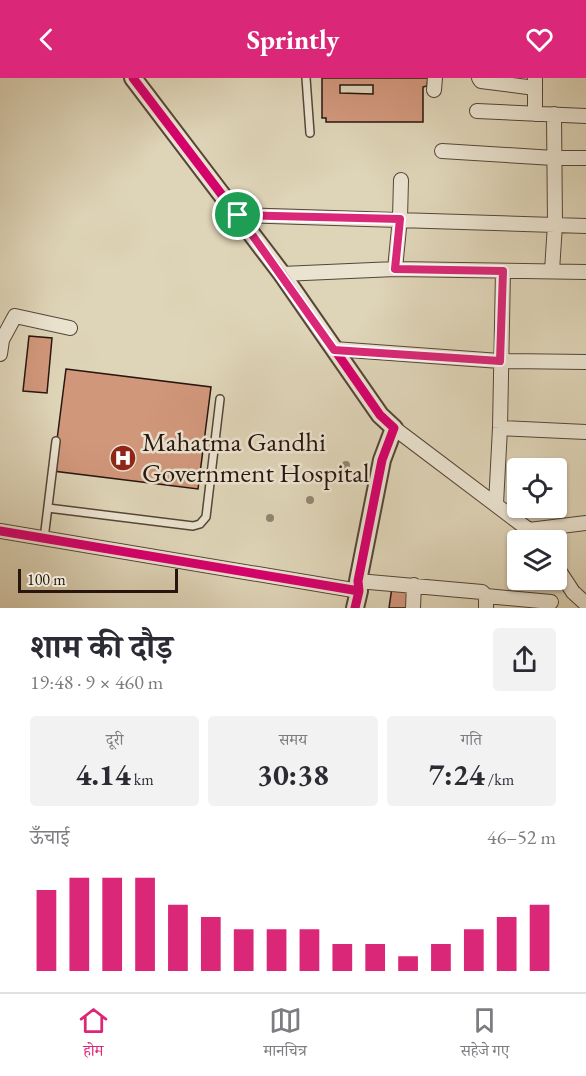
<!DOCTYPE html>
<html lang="hi">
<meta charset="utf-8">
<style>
:root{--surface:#fff;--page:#f2f2f3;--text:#2b2b33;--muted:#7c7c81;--line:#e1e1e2;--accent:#db2777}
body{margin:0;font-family:"EB Garamond","Noto Serif Devanagari",serif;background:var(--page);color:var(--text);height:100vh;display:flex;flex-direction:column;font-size:22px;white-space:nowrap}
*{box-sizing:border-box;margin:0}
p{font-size:20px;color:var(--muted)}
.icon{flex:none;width:33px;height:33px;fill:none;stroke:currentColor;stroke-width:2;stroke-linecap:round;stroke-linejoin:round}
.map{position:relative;height:530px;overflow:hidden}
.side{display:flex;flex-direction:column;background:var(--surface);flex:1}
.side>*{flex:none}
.tools{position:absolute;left:507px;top:380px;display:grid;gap:12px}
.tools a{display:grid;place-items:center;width:60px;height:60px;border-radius:6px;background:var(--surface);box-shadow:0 2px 4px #0004;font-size:30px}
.scale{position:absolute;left:18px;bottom:15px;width:160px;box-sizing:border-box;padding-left:6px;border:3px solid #28150e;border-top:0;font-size:16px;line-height:21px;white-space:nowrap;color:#28150e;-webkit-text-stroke:4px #eae3d0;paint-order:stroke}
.pin{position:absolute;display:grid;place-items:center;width:51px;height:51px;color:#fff;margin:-26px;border:3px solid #fff;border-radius:50%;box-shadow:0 2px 6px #0007}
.round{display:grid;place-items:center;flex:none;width:63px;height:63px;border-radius:6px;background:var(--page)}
.overview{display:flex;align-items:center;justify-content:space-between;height:102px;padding:0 30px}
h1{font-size:33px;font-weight:700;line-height:45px}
.stats{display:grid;grid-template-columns:repeat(3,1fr);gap:9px;height:102px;padding:6px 30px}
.stats div{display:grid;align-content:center;border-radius:6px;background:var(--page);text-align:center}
.stats b{font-size:30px;font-weight:700}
.stats small{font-size:16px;font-weight:400}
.stats p{font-size:16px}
.chart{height:168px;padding:12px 30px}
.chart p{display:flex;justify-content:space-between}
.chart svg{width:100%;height:108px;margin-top:6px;stroke:var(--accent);stroke-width:6}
header{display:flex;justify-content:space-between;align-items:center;height:78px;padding:0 30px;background:var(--accent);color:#fff;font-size:27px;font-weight:700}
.menu{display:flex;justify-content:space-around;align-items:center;height:84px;border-top:2px solid var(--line);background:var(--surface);font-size:16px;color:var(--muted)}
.menu a{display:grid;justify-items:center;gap:3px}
.menu .on{color:var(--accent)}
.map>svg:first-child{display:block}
.building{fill:#d1977b;stroke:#28150e;stroke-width:1.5;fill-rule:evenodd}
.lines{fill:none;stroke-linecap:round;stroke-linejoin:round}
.service-casing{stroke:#564538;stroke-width:10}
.minor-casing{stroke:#564538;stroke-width:16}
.tertiary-casing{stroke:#564538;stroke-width:20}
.service{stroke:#eae3d0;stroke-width:7}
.minor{stroke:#eae3d0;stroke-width:14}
.tertiary{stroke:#eae3d0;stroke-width:16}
.cycleway-casing{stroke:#eae3d0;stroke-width:13}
.cycleway{stroke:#d6006c;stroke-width:9}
.tree{fill:#908670}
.route-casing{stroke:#fff;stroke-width:12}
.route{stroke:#db2777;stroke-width:8}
.labels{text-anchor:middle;stroke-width:5;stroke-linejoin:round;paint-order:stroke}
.poi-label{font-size:27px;fill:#28150e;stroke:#eae3d0;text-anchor:start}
</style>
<header><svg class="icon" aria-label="back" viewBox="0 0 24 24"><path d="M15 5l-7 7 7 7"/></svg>Sprintly<svg class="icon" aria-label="heart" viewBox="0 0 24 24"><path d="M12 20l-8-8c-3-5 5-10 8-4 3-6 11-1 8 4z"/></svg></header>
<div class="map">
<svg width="586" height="530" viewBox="0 0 586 530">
<rect width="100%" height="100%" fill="#ded4b7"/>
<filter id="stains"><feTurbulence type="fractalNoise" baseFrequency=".00333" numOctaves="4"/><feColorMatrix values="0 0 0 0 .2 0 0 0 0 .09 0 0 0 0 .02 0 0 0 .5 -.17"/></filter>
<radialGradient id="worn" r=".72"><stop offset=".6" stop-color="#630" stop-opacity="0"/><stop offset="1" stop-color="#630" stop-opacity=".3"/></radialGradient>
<!-- building -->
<path class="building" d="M322 0H428L427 8 423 9V44H326V40H322ZM340 7H373V16L340 15Z
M29 258 52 260 47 315 23 313Z
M66 291 211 309 198 411 53 393Z
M392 509 411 512 408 530H389Z"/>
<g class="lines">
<defs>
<path id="service" d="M306 0 310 55
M48 430 193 448 200 446 206 439 220 321
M44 461 56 363"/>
<path id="minor" d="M479 0 481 3 535 10
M434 12 435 0
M477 33 586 38
M535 36V0
M442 73 554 80H586
M238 137 586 148
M395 191 400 140 401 102
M552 193 555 146 554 36
M282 196 395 191 586 194
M334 271 500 283 586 284
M0 276 2 262 15 238 70 250
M394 350 529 452 536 462
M500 350 586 354
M496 426 500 350 503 193
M529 452 586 445
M0 453 359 513
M556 488 573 514 586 526
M358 503 482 514 486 518V530
M486 518 551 524
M413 530 414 507"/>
<path id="tertiary" d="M133 0 282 196 380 337 394 350 382 382 358 503 359 513 355 530"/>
</defs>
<!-- service casing -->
<use href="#service" class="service-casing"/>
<!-- minor casing -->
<use href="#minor" class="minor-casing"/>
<!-- tertiary casing -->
<use href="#tertiary" class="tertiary-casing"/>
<!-- service -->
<use href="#service" class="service"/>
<!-- minor -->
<use href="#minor" class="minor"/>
<!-- tertiary -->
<use href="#tertiary" class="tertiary"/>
<defs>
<path id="cycleway" d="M133 0 282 196 380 337 394 350 382 382 358 503 359 513 355 530
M0 453 359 513"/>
</defs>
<!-- cycleway casing -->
<use href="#cycleway" class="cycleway-casing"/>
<!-- cycleway -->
<use href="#cycleway" class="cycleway"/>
</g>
<!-- trees -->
<g class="tree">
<circle cx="346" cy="387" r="4"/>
<circle cx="310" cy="422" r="4"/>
<circle cx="270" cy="440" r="4"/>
</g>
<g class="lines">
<defs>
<path id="route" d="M238 137 400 141 395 191 503 193 500 283 334 272Z"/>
</defs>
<!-- route casing -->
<use href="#route" class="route-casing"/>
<!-- route -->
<use href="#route" class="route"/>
</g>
<!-- icons -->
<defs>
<symbol id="hospital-disc" viewBox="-11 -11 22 22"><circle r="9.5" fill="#8f2418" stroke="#eae3d0"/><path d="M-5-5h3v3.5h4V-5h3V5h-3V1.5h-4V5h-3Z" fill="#fff"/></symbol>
</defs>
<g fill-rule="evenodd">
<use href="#hospital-disc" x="108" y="365" width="30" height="30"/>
</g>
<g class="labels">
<!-- poi labels -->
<g class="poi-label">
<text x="142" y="373">Mahatma Gandhi<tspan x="142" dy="31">Government Hospital</tspan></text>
</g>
</g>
<rect width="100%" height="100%" filter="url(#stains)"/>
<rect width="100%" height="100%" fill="url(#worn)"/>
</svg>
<div class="tools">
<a><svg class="icon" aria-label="locate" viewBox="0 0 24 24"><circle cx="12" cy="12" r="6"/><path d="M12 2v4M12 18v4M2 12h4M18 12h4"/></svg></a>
<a><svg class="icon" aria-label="layers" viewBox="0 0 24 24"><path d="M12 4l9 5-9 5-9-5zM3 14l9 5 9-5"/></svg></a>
</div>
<div class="scale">100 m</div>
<div class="pin" style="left:238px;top:137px;background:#1e9e55"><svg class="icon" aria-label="arrive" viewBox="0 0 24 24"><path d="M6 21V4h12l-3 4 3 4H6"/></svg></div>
</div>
<section class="side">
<div class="overview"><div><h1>शाम की दौड़</h1><p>19:48 · 9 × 460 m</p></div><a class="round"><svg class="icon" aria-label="share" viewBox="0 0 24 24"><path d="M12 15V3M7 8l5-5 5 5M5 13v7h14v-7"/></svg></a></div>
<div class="stats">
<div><p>दूरी</p><b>4.14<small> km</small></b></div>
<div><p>समय</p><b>30:38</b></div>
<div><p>गति</p><b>7:24<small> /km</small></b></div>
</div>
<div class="chart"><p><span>ऊँचाई</span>46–52 m</p>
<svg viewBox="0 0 160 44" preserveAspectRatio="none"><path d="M5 44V11M15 44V6M25 44V6M35 44V6M45 44V17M55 44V22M65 44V27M75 44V27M85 44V27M95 44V33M105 44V33M115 44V38M125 44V33M135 44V27M145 44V22M155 44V17"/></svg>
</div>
</section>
<nav class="menu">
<a class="on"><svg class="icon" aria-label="home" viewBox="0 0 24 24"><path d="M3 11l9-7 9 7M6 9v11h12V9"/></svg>होम</a>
<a><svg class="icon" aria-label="map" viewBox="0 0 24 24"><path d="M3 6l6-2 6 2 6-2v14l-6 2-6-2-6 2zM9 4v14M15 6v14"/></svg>मानचित्र</a>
<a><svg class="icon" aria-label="saved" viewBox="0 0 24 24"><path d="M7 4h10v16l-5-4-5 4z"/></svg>सहेजे गए</a>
</nav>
